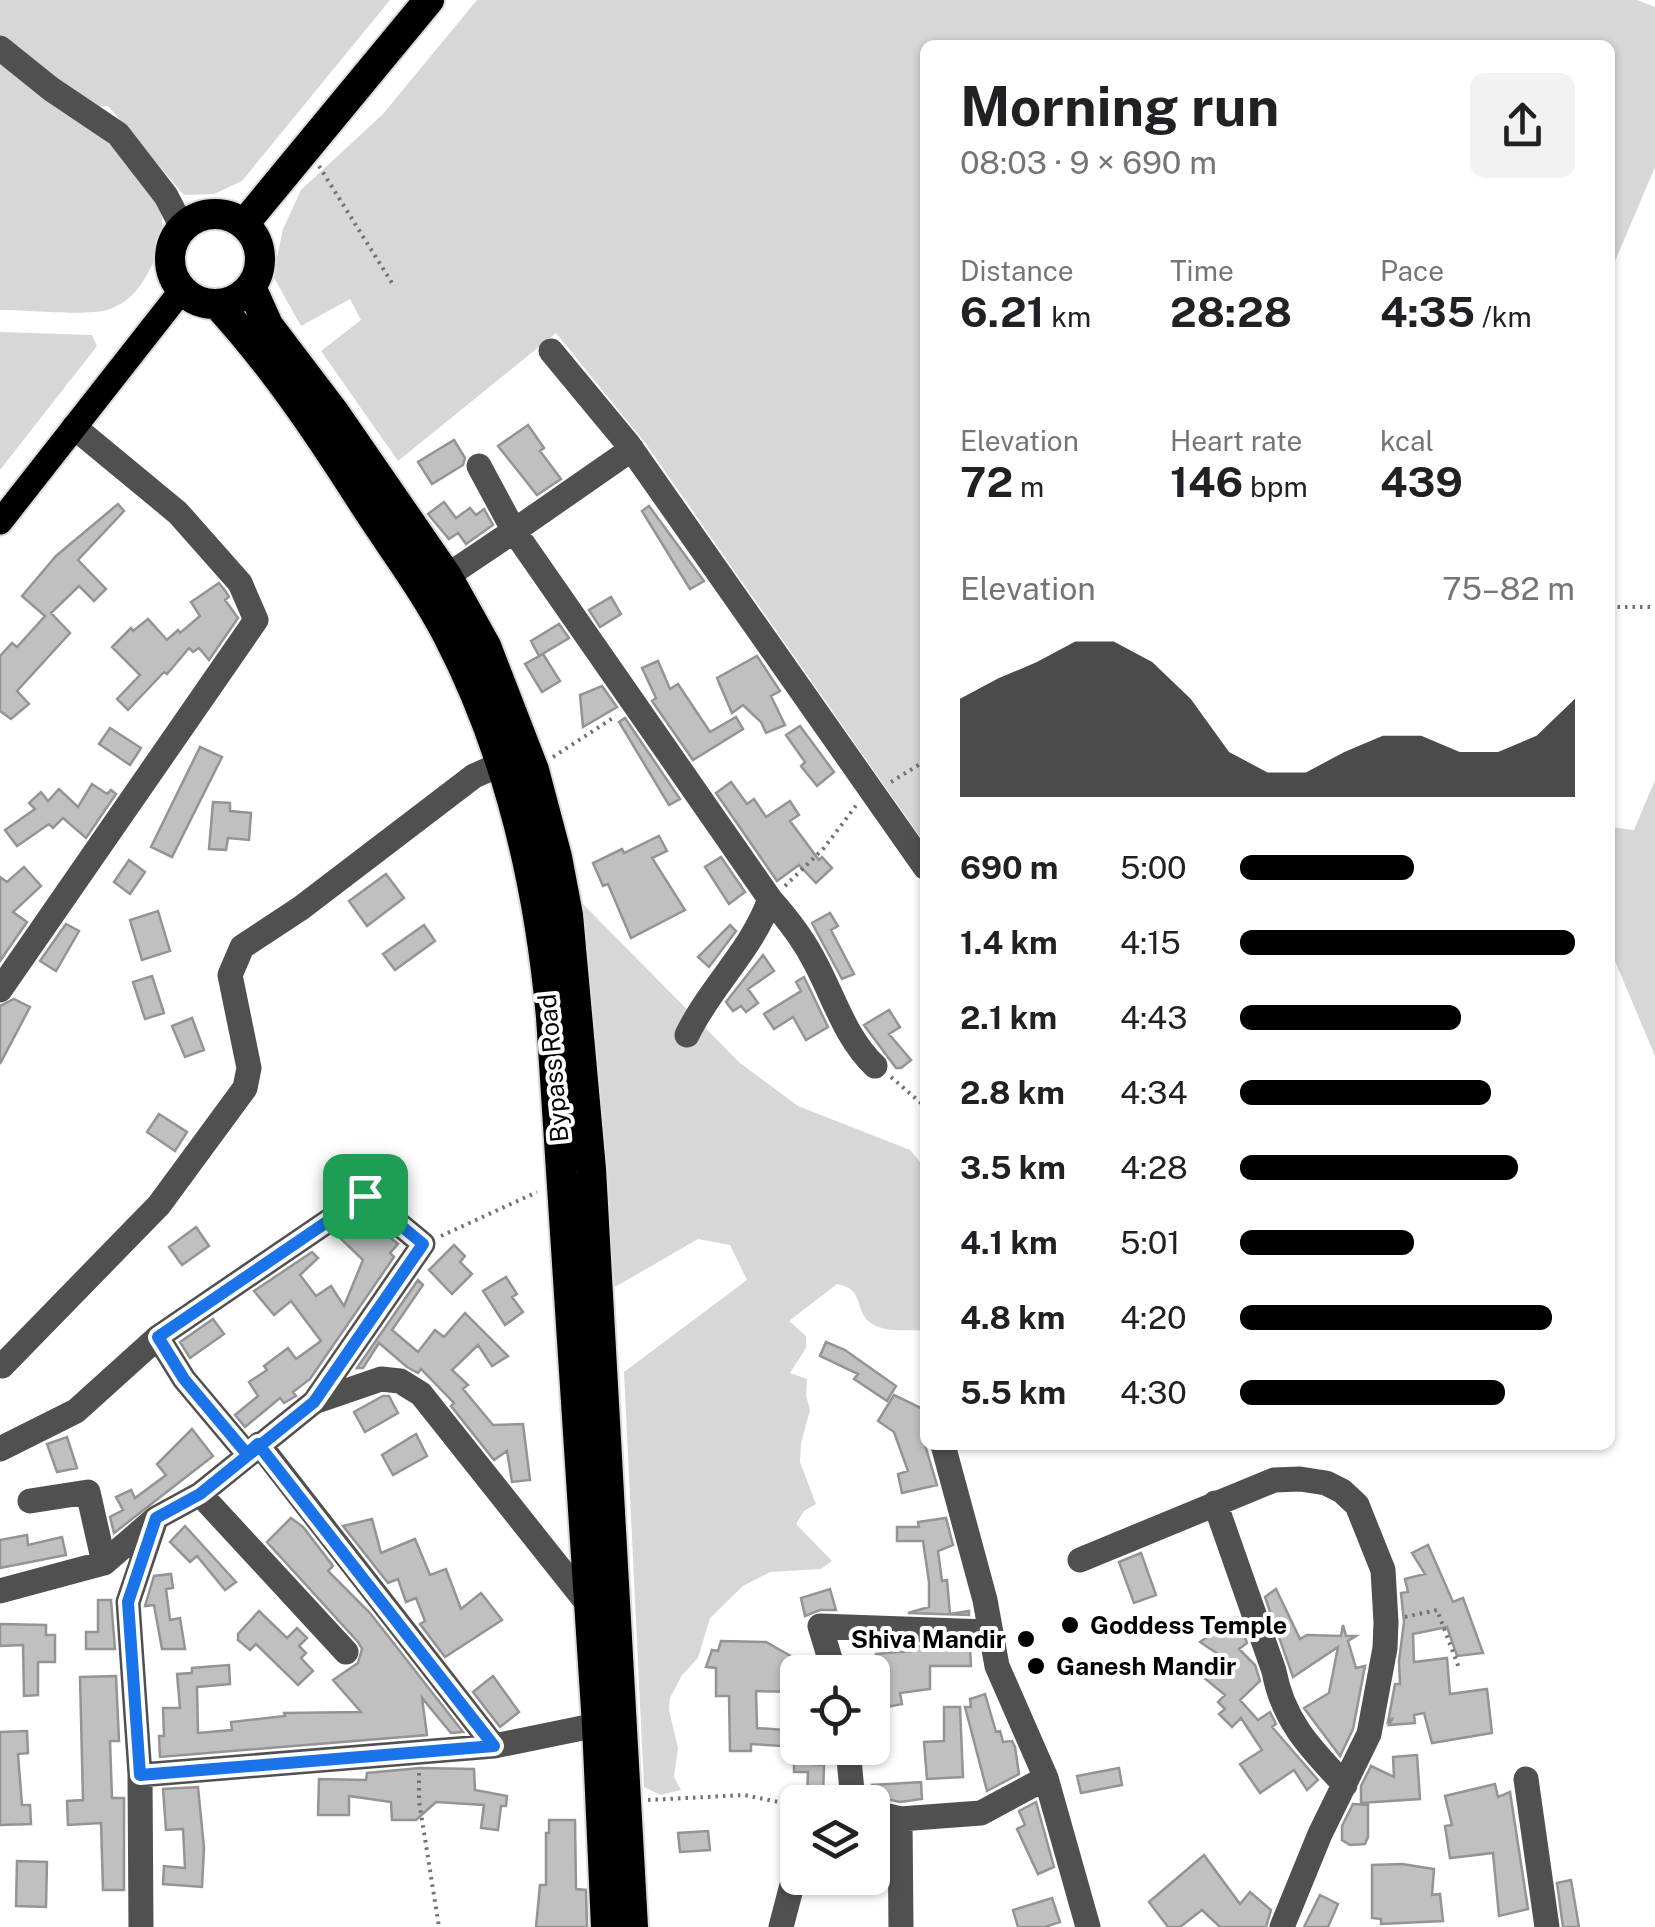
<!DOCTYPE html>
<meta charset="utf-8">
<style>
:root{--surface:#fff;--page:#f2f2f2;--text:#202124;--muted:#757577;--accent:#000}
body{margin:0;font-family:"Public Sans",sans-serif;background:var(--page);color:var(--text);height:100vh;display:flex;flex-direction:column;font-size:38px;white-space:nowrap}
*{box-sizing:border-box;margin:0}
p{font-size:32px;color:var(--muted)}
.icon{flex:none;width:55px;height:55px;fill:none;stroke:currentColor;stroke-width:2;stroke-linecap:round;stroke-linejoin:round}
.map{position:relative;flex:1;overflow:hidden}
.side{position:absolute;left:920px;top:40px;width:695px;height:1410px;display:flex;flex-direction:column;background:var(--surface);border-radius:15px;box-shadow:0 2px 8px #0004}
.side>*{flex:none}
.buttons{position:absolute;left:780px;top:1655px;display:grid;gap:20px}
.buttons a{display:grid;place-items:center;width:110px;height:110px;border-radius:15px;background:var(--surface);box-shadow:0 2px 8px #0004;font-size:50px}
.pin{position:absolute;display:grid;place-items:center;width:85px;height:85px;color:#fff;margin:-42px;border-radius:20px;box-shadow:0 5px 15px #0006}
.round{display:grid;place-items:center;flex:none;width:105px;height:105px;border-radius:15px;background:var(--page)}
.headline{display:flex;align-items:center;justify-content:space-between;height:170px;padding:0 40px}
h1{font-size:55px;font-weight:700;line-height:75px}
.figures{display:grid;grid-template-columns:repeat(3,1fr);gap:15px;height:170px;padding:10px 40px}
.figures div{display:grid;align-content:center}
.figures b{font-size:42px;font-weight:700}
.figures small{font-size:28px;font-weight:400}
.figures p{font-size:28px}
.chart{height:280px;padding:20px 40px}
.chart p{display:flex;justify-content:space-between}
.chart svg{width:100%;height:180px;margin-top:10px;fill:var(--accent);opacity:.7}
ul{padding:0 40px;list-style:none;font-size:32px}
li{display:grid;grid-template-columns:160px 120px 1fr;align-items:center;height:75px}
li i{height:25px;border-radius:12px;background:var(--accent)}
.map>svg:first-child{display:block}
.green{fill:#d7d7d7}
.building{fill:#c0c0c0;stroke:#949494;stroke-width:2.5}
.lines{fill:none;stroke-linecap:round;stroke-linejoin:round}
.major-casing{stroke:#dbdbdb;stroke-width:29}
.highway-casing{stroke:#dbdbdb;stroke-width:34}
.path{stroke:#727272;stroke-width:4;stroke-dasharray:2.5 5;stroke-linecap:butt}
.minor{stroke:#505050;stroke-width:25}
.major{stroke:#000;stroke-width:25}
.highway{stroke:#000;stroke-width:30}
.route-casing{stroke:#fff;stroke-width:20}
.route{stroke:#1a73e8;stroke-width:12}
.poi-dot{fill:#000;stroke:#fff;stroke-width:4}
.labels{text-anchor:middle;stroke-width:8;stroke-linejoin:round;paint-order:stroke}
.street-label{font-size:25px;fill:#000;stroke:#fff}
.poi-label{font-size:25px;font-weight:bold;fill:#000;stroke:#fff;text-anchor:start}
</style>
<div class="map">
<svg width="1655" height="1927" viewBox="0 0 1655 1927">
<rect width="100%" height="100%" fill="#fff"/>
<!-- green -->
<path class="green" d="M0 0H390L242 181 214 194 184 195 108 106 69 109C93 129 156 180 161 210 165 229 159 252 150 269 141 288 127 304 107 310 88 316 24 310 0 310Z
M477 0H1637L1655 7V167L1610 273V45H925V844L646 444 556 333 398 461 321 351 361 320 350 299 301 326 273 276 283 229 301 190 383 114Z
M0 332 92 335 97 346 0 470Z
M1655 780V1056L1610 949V827L1634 830Z
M577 898 740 1063 798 1106 910 1150 925 1168V1331C909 1329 889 1333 874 1325 852 1313 867 1289 837 1284L789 1321 806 1336V1348L790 1373 807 1379 806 1395 810 1410 801 1443 800 1462 816 1504 804 1511 796 1524 832 1561 821 1569 770 1572 743 1586 710 1618 698 1658 682 1675 670 1698 669 1710 678 1748 674 1777 681 1790 660 1795 644 1787 624 1372 747 1280 730 1245 698 1239 615 1287Z"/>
<!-- building -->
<path class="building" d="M528 425 544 448 540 451 561 479 537 495 498 446Z
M454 440 465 458 463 465 432 484 418 462Z
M444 502 456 518 470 508 476 515 484 509 493 525 466 544 458 533 449 539 428 514Z
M118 504 124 511 78 560 106 589 94 601 79 586 51 613 70 633 17 691 29 704 11 719 0 711V656L12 643 17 647 45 616 22 596 56 556Z
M649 506 704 581 690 589 642 511Z
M219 583 226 592 229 597 225 600 238 618 209 660 199 648 193 652 189 648 167 674 164 672 128 710 117 699 140 675 112 647 131 628 133 631 148 619 167 640 178 630 180 633 200 616 191 602Z
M611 597 621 614 600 627 589 610Z
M559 624 569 638 539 656 531 641Z
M543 654 560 681 542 692 525 664Z
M757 656 780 691 771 696 785 725 766 733 761 722 743 705 732 713 717 678Z
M658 661 670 689 678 684 710 732 736 717 743 729 693 760 652 701 656 698 642 668Z
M602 686 617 707 583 727 580 695Z
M625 718 680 799 669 805 619 722Z
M800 726 834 772 817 786 801 766 805 762 786 735Z
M110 728 141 748 130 765 99 744Z
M200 747 222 757 172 857 151 847Z
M731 782 747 804 754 799 766 817 790 801 799 815 790 821 819 860 822 857 832 868 816 883 799 865 777 881 716 793Z
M92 784 107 794 111 790 116 794 86 838 63 818 53 828 49 824 17 846 5 830 35 809 29 803 41 792 48 801 59 789 78 807Z
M213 802 230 803V811L251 813 249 840 228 838 226 850 209 849Z
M659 836 667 851 652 858 685 910 631 938 608 884 603 886 593 863 622 849 624 853Z
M721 857 745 892 729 904 705 867Z
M129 860 145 872 130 894 114 882Z
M24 867 41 886 13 912 27 922 0 961V877L7 882Z
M386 874 404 898 367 926 349 901Z
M158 911 170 951 142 960 130 920Z
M830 913 838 926 831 930 854 974 842 979 812 923Z
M66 924 79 931 56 971 40 961Z
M424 925 435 941 395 970 383 954Z
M730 925 736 931 709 967 698 957Z
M763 955 774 971 748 989 758 1003 746 1012 741 1006 733 1011 726 1002Z
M152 976 164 1013 145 1019 133 982Z
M804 977 828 1027 806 1040 793 1017 774 1029 764 1014 801 991 796 982Z
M14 999 30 1007 0 1064V1006Z
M889 1010 900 1027 889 1034 911 1060 901 1068H896L864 1025Z
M192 1018 204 1050 185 1057 172 1026Z
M159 1114 187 1132 175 1151 147 1132Z
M364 1216 398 1244 390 1253 394 1257 310 1379 293 1392 296 1396 284 1403 280 1398 245 1427 235 1415 258 1396 249 1382 267 1370 264 1366 288 1348 296 1359 321 1341 291 1301 274 1315 254 1291 312 1252 318 1258 300 1275 316 1296 331 1286 344 1306 363 1260 337 1235Z
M196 1227 209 1246 182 1265 169 1247Z
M454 1245 465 1256 460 1262 472 1274 452 1294 429 1270Z
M506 1277 517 1294 512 1297 523 1312 505 1325 483 1291Z
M418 1280 423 1285 392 1330 418 1352 435 1330 444 1337 465 1313 508 1356 492 1366 478 1345 452 1370 468 1385 463 1389 493 1425 523 1424 530 1480 512 1482 507 1451 494 1460 451 1406 454 1403 421 1369 418 1373 407 1367 379 1343 363 1368H357Z
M213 1319 224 1334 190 1358 180 1342Z
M826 1342 845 1350 896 1386 887 1401 854 1379 858 1374 820 1356Z
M894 1395 925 1410V1445L937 1485 902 1493 898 1474 908 1471 894 1432 878 1421Z
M383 1396H389L398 1413 365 1432 354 1412Z
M192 1429 213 1456 114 1533 110 1517 123 1510 116 1497 131 1490 135 1498 166 1475 157 1464Z
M416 1434 427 1456 393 1475 382 1455Z
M67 1437 77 1468 57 1472 47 1444Z
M291 1518 303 1527 333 1566 328 1571 370 1613 463 1732 451 1733 422 1698 427 1735 160 1757 159 1736H164L163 1708H180L177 1674 192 1673V1668L229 1665 230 1684 197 1687 198 1733 232 1730 231 1722 285 1716 284 1713 361 1712 333 1680 358 1663 362 1649 358 1642 267 1542Z
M946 1518 953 1545 938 1551 942 1581 947 1580 950 1614 969 1611V1615L908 1613 929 1607V1582L923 1541H897V1527H919L918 1522Z
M372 1519 381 1553 415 1539 430 1575 446 1569 461 1609 481 1593 502 1620 445 1657 420 1624 425 1621 416 1598 406 1602 398 1579 388 1583 343 1526Z
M185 1526 236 1582 225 1590 197 1556 190 1562 170 1542Z
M27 1535 28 1545 62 1537 66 1555 0 1568V1540Z
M1428 1545 1453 1602 1463 1598 1483 1653 1457 1656 1447 1627 1413 1634 1414 1662 1447 1658 1450 1694 1487 1689 1492 1733 1432 1743 1424 1713 1414 1715 1415 1723 1389 1725 1393 1718 1388 1722 1395 1684H1400L1399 1661 1404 1622 1401 1593 1408 1592 1405 1579 1425 1574 1412 1553Z
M1141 1553 1156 1595 1134 1603 1119 1562Z
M171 1574 173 1588 166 1589 170 1620 180 1618 185 1649H162L154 1605 145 1606 154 1576Z
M830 1589 836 1610H820L805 1616 801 1598Z
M1276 1589 1300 1639 1307 1635 1341 1636 1343 1625 1346 1636H1356L1348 1641 1356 1668 1365 1666 1353 1729 1340 1756 1304 1708 1329 1693 1338 1647 1293 1677 1265 1597Z
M98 1600H111L115 1649H86V1632H98Z
M259 1611 287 1638 297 1628 307 1638 299 1646 306 1653 301 1658 313 1671 298 1685 256 1644 250 1650 238 1640V1634Z
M1234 1618H1238L1247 1643 1239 1649 1255 1665 1260 1681 1240 1700 1258 1720 1270 1712 1276 1724 1272 1727 1318 1780 1307 1790 1294 1770 1260 1793 1240 1764 1262 1750 1241 1718 1232 1727 1219 1714 1225 1709 1218 1702 1225 1695 1202 1676 1218 1654 1200 1642Z
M0 1624 46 1625V1635H55V1662H38V1695L24 1696 23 1645 0 1646Z
M721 1641 766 1642 817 1671 798 1672V1692L756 1691 757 1728 798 1731V1747L751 1744V1751H730L729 1696H716V1668L706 1667 712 1650 718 1651Z
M911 1646 970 1648 971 1666H930V1689L900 1693 902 1704 887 1707 882 1674H876V1654L911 1651Z
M116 1676 119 1741H110L112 1798H124V1890H103L101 1823 68 1825 67 1801 83 1800 80 1677Z
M493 1676 519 1712 500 1727 473 1692Z
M985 1694 996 1732 1000 1731 1003 1742 1012 1741 1015 1747 1019 1774 987 1791 965 1707H971L970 1699Z
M944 1707H960L963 1777 927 1779 924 1742 944 1741Z
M27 1731 28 1753 18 1754 22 1805H30L31 1824 0 1825V1732Z
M794 1748H813V1764L824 1765 823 1797 807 1796 808 1772H794Z
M1417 1755 1420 1799 1361 1803V1786L1371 1766 1394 1777 1393 1757Z
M420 1768 474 1769 475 1790 507 1796 506 1806H501L498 1830 481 1828 484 1805 436 1802 416 1820H392L391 1802 349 1796V1815H318L319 1779 366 1780 367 1773Z
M1119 1768 1122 1785 1081 1793 1077 1776Z
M921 1782 922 1799 900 1802 872 1796V1785Z
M1495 1784 1498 1797 1510 1792 1528 1909 1499 1916 1493 1853 1450 1858 1445 1826 1452 1825 1445 1796Z
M198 1787 204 1848 202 1887 163 1884 164 1866 185 1868 183 1829 166 1830 163 1789Z
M1036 1802 1054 1867 1038 1874 1017 1829 1025 1825 1019 1811Z
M1353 1804 1368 1805V1837L1365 1844 1350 1845 1342 1840V1826Z
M549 1820H575L576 1889 586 1890 587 1927H536L540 1885H546V1833H549Z
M708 1831 710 1850 680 1852 678 1833Z
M1204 1855 1240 1904 1250 1892 1271 1910 1266 1927H1220L1202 1910 1180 1927H1168L1149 1902Z
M17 1861 47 1862 46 1907 16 1906Z
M1402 1864 1434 1869 1432 1895 1440 1894 1443 1921 1381 1924V1919L1372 1918V1865Z
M1571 1880 1579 1927H1563L1557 1883Z
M1320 1895 1338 1904 1328 1927H1304Z
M1052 1898 1060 1922 1045 1927H1018L1013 1910Z"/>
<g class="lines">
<defs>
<path id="major" d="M0 522 182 290"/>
<path id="highway" d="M170 259a45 45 0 1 1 90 0a45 45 0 1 1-90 0Z
M244 224 429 0
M251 287 268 325 334 412 447 576 486 646 534 770 557 857 568 915 591 1169 633 1927
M217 304C273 365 318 432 362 501 390 545 424 589 448 636 509 754 539 885 551 1017L597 1725 606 1927"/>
</defs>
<!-- major casing -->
<use href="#major" class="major-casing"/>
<!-- highway casing -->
<use href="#highway" class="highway-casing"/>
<!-- path -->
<path class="path" d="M319 166 392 283
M1610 607H1655
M553 757 616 716
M891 782 925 761
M785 886 824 848 858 803
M891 1077 921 1103 925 1114
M441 1236 537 1192
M1405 1617 1437 1610 1459 1668
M419 1773V1801L439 1927
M648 1800 744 1795 798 1806"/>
<!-- minor -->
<path class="minor" d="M0 48 51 89 118 134 166 196 182 227
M551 351 628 444 925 867
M479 466 514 531 632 449
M447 576 514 531 770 899C788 919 804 940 816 964 834 998 846 1039 875 1066
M0 990 256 620 240 583 178 513 74 427
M687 1035C710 987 752 950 770 899
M158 1337 184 1379 247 1454
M2 1366 159 1205 245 1088 249 1068 230 975 242 947 301 908 474 776 503 763
M259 1444 494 1746
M943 1445 985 1600 997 1666 1046 1778 1088 1927
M0 1449 76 1411 158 1337 365 1196 423 1244 314 1402
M200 1494 346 1652
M30 1501 88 1492 104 1563
M1215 1503 1274 1671C1283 1721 1311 1749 1345 1785
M1080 1560 1274 1480 1300 1479 1326 1483 1342 1491 1357 1505 1383 1570 1386 1622 1385 1648 1369 1734 1320 1834 1282 1927
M0 1591 104 1563 156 1518 200 1494 314 1402 381 1379 400 1381 421 1394 588 1604
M834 1672 820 1626 988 1632
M848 1748 853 1802
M140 1775 494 1746 597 1725
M1526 1779 1547 1927
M872 1812 900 1819 981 1813 1046 1778
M900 1819 901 1927
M141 1927 140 1775 128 1602 155 1522
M781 1927 798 1862"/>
<!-- major -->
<use href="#major" class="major"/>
<!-- highway -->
<use href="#highway" class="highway"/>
</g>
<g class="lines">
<defs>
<path id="route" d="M365 1196 423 1244 314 1402 200 1494 156 1518 128 1602 140 1775 494 1746 258 1444 247 1454 184 1379 158 1337 365 1196"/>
</defs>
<!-- route casing -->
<use href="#route" class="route-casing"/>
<!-- route -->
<use href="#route" class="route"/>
</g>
<!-- markers -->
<g class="poi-dot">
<circle cx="1070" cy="1625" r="10"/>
<circle cx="1026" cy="1639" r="10"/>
<circle cx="1036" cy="1666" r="10"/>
</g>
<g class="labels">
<!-- street labels -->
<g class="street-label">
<text transform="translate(553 1068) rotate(-95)" y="9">Bypass Road</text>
</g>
<!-- poi labels -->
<g class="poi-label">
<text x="1090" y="1634">Goddess Temple</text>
<text x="1006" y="1648" text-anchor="end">Shiva Mandir</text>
<text x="1056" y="1675">Ganesh Mandir</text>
</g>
</g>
</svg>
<div class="buttons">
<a><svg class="icon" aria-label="locate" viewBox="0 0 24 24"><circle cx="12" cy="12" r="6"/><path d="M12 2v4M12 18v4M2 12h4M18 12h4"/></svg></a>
<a><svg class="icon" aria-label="layers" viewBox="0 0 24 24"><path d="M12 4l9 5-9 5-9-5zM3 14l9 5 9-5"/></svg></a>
</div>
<div class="pin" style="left:365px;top:1196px;background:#1e9e55"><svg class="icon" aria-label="arrive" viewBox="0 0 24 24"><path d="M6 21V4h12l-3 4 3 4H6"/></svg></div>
<section class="side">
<div class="headline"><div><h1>Morning run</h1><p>08:03 · 9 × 690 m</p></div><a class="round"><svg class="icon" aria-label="share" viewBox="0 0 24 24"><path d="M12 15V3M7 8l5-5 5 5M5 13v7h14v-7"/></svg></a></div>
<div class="figures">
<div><p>Distance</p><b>6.21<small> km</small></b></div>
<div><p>Time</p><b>28:28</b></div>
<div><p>Pace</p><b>4:35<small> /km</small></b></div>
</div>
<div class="figures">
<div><p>Elevation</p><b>72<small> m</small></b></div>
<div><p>Heart rate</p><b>146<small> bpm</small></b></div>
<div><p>kcal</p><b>439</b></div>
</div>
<div class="chart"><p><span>Elevation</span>75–82 m</p>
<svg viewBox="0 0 160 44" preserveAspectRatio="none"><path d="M0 44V20L10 15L20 11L30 6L40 6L50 11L60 20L70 33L80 38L90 38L100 33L110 29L120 29L130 33L140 33L150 29L160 20V44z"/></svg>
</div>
<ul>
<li><b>690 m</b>5:00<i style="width:52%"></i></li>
<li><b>1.4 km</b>4:15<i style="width:100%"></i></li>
<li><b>2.1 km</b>4:43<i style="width:66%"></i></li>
<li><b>2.8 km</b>4:34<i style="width:75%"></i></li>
<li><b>3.5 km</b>4:28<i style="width:83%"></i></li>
<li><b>4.1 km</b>5:01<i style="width:52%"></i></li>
<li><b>4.8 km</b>4:20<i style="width:93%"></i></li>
<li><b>5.5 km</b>4:30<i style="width:79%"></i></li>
</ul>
</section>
</div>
